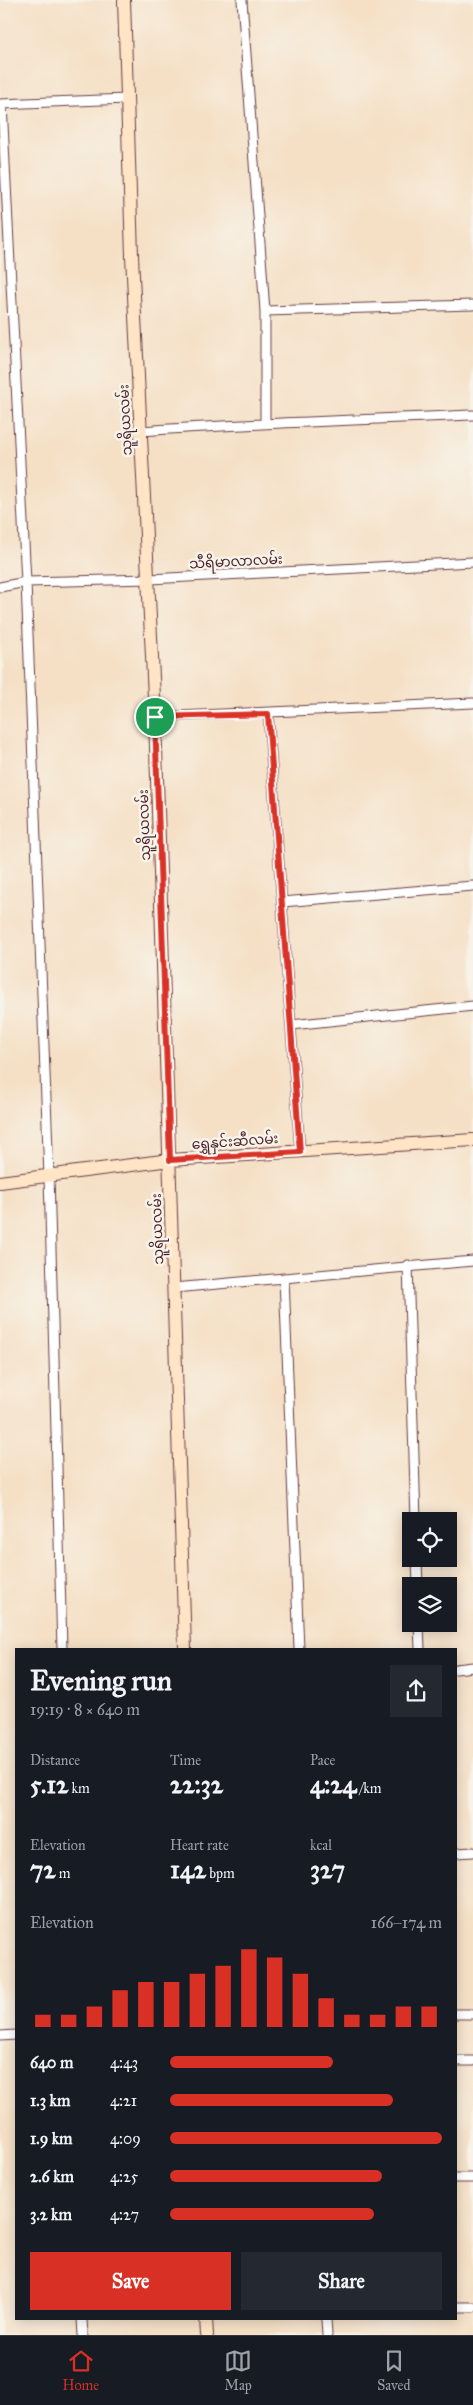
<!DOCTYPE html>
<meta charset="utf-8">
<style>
:root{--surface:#171b24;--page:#242831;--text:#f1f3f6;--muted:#9ea1a6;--line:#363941;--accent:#d93025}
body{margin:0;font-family:"IM FELL Great Primer","Noto Sans Myanmar",serif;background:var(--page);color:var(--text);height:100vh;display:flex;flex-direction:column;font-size:19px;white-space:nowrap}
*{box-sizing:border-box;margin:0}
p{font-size:16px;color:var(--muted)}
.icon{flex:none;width:28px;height:28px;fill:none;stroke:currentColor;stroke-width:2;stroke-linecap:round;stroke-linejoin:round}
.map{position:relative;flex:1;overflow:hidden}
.sheet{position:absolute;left:15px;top:1648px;width:442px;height:672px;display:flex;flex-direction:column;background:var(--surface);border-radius:0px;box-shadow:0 2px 12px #0003}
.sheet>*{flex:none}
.controls{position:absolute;left:402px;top:1512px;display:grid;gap:10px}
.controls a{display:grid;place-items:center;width:55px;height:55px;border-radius:0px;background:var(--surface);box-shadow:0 2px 12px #0003;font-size:25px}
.pin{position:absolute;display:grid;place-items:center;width:42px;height:42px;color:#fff;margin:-21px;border:2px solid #fff;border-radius:50%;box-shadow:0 1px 5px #0007}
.round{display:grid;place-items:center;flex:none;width:52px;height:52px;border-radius:0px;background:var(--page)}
.summary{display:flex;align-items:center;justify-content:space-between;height:85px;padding:0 15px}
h1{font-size:28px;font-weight:800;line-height:38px}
.metrics{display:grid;grid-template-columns:repeat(3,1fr);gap:8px;height:85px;padding:5px 15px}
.metrics div{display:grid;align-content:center}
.metrics b{font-size:25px;font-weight:800}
.metrics small{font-size:14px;font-weight:400}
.metrics p{font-size:14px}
.chart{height:140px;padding:10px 15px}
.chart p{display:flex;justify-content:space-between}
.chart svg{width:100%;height:90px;margin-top:5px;stroke:var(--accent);stroke-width:6}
.action{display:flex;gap:10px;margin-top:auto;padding:10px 15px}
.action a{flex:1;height:58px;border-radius:0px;background:var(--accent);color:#fff;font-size:20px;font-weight:800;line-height:58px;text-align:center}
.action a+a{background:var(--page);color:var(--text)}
ul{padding:0 15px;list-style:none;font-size:16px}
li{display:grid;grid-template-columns:80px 60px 1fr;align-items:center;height:38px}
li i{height:12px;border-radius:6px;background:var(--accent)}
.tabs{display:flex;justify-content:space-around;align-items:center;height:70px;border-top:1px solid var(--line);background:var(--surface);font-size:14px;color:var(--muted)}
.tabs a{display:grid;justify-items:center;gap:2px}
.tabs .active{color:var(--accent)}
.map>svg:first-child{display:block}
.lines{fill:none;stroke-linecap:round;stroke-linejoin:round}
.street-casing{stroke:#643c42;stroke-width:11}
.secondary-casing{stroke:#643c42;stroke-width:14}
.street{stroke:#fff;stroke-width:9}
.secondary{stroke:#ffe4c6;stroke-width:12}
.route-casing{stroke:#fff;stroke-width:10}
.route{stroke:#d93025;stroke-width:6}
.labels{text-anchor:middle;stroke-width:5;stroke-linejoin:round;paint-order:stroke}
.street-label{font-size:14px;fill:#4a1f2b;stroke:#f7f3e8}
</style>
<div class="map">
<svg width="473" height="2335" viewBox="0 0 473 2335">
<rect width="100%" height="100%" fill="#f7f3e8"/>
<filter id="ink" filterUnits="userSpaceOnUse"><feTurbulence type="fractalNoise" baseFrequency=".02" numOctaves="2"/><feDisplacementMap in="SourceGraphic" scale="10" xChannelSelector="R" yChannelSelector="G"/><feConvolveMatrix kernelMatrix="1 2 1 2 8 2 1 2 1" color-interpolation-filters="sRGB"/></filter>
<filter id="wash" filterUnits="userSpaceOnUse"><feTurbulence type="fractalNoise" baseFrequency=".0096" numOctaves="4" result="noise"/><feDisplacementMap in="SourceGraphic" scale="20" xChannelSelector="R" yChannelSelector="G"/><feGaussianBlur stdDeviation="1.12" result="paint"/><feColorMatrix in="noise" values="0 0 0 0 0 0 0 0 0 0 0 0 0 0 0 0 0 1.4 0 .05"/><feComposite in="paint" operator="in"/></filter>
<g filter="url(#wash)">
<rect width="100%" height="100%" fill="#f5e0c6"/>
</g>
<g filter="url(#ink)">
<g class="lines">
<defs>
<path id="street" d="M242 0 265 311
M0 104 127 99
M2 104 26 582 49 1176 62 1649
M265 423V311L473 305
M140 431C251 423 362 420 473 415
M0 587 26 582 150 579 473 562
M268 713 300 1151
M155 717 473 703
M282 902 473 886
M291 1025 473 1006
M408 1265 416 1521
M284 1278 299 1649
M174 1288 473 1261
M417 1559 418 1586
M419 1624 420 1649
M456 1669 473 1667
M456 1853 473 1852
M456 2014H473
M0 2036 16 2035
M456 2061H473
M456 2178H473
M456 2307H473
M82 2319 83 2335
M326 2319 327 2335"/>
<path id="secondary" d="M124 0 132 256 155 717 185 1649
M0 1182 170 1160 473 1140
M206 2319 207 2335"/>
</defs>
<!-- street casing -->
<use href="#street" class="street-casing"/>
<!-- secondary casing -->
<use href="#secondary" class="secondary-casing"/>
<!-- street -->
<use href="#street" class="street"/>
<!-- secondary -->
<use href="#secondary" class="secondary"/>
</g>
</g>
<g class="lines" filter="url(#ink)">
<defs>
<path id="route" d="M268 714 300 1152 170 1160 155 717Z"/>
</defs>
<!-- route casing -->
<use href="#route" class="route-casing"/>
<!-- route -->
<use href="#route" class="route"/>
</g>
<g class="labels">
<!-- street labels -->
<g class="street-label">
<text transform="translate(125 420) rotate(-93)" y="5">သူရိယလမ်း</text>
<text transform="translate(236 561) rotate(-3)" y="5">သီရိမာလာလမ်း</text>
<text transform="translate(144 825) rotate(-92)" y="5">သူရိယလမ်း</text>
<text transform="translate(235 1141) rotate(-4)" y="5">ရွှေနှင်းဆီလမ်း</text>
<text transform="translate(157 1229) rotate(-92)" y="5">သူရိယလမ်း</text>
</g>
</g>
</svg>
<div class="controls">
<a><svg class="icon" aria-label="locate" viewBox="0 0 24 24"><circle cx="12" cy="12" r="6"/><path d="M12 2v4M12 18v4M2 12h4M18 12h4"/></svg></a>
<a><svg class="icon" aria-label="layers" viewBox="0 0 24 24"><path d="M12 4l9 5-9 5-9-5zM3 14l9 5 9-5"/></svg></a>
</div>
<div class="pin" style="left:155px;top:717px;background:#1e9e55"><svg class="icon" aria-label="arrive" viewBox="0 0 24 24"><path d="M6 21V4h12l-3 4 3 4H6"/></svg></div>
<section class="sheet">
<div class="summary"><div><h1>Evening run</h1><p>19:19 · 8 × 640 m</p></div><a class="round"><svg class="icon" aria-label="share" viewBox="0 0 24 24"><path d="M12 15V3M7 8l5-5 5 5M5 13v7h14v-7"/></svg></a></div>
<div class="metrics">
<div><p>Distance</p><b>5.12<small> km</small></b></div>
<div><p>Time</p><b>22:32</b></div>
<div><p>Pace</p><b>4:24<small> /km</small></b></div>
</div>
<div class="metrics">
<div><p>Elevation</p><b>72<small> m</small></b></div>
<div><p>Heart rate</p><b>142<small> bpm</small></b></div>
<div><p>kcal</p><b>327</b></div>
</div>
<div class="chart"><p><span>Elevation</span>166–174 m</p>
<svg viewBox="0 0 160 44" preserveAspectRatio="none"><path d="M5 44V38M15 44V38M25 44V34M35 44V26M45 44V22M55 44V22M65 44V18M75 44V14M85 44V6M95 44V10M105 44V18M115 44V30M125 44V38M135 44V38M145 44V34M155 44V34"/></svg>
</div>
<ul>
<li><b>640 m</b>4:43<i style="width:60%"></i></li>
<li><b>1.3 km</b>4:21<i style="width:82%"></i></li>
<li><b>1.9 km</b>4:09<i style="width:100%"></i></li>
<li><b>2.6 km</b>4:25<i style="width:78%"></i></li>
<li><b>3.2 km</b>4:27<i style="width:75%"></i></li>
</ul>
<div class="action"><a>Save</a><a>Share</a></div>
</section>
</div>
<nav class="tabs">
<a class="active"><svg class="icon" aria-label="home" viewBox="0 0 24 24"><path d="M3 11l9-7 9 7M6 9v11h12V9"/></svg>Home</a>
<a><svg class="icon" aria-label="map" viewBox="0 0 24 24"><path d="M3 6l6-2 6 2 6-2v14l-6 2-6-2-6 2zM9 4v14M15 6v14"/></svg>Map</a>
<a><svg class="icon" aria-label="saved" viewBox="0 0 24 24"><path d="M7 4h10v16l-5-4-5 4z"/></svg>Saved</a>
</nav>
